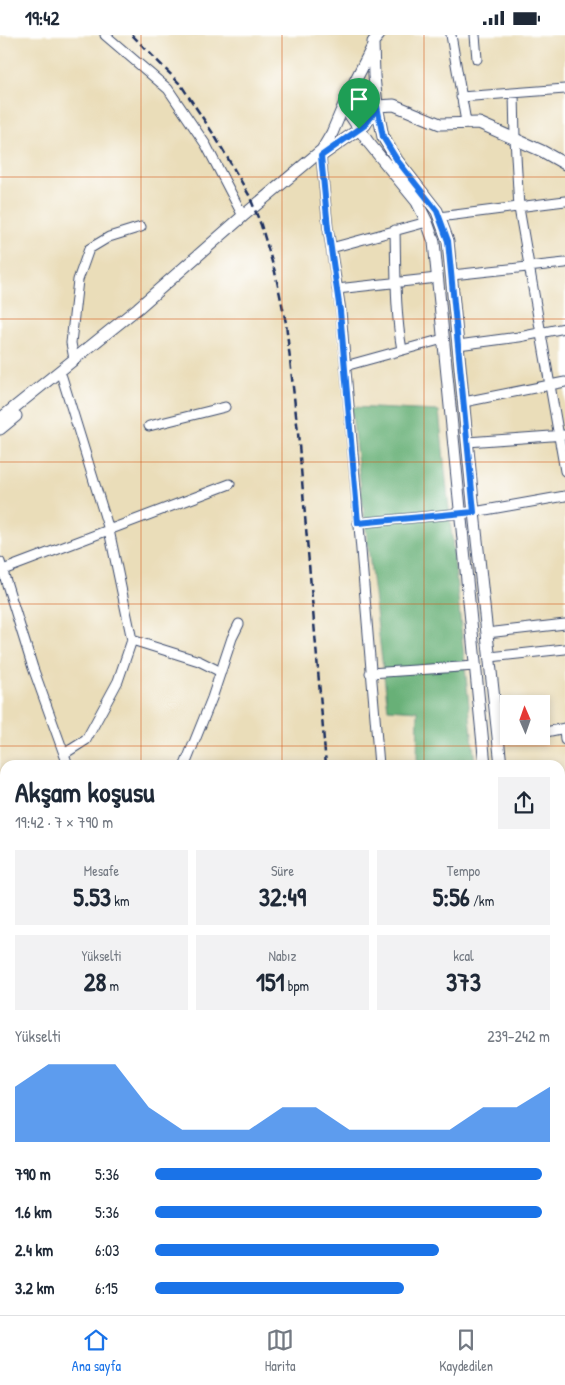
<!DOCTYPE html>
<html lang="tr">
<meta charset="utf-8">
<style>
:root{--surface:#fff;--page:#f2f2f3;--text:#1f2937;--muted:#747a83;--line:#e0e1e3;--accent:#1a73e8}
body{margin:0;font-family:"Patrick Hand",sans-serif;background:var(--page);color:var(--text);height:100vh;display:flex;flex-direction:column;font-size:19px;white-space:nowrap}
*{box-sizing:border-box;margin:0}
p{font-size:16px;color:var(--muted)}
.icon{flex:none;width:28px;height:28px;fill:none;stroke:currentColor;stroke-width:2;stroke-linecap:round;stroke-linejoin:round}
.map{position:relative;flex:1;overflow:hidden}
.panel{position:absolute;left:0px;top:725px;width:565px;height:555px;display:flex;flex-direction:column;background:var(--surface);border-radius:15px 15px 0 0;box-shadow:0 2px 8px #0003}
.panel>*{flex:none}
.needle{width:32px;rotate:358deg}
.buttons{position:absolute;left:500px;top:660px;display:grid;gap:10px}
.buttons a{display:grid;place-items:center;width:50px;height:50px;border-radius:0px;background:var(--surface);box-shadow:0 2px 8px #0003;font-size:25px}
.pin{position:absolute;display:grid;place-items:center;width:42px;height:42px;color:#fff;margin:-51px -21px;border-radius:50% 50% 50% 0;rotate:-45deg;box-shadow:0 0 5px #0007}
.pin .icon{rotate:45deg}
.round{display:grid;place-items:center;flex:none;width:52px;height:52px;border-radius:0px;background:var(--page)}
.summary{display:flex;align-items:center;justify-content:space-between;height:85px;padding:0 15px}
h1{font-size:28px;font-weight:700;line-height:38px}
.figures{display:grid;grid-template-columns:repeat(3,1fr);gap:8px;height:85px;padding:5px 15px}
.figures div{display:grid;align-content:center;border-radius:0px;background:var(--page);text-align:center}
.figures b{font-size:25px;font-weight:700}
.figures small{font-size:14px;font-weight:400}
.figures p{font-size:14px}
.chart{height:140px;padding:10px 15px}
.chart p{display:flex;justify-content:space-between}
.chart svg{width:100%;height:90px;margin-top:5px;fill:var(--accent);opacity:.7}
ul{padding:0 15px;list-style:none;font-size:16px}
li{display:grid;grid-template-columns:80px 60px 1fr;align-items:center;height:38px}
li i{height:12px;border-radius:6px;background:var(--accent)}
.status{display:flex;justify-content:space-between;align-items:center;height:35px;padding:0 25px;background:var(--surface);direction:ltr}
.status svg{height:14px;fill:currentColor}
.menu{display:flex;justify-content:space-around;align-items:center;height:70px;border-top:1px solid var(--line);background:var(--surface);font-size:14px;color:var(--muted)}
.menu a{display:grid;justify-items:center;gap:2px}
.menu .on{color:var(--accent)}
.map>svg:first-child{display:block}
.forest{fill:#68b077;stroke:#42706a}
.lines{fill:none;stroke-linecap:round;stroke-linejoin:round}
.stream{stroke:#70a2db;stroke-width:2.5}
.street-casing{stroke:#3a496c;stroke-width:11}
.secondary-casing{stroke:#3a496c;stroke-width:13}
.street{stroke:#fff;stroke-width:9}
.secondary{stroke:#fff;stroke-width:11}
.rail{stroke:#1b2f5e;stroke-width:2.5;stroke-dasharray:8 4;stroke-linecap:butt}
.route-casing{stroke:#fff;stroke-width:10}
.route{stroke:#1a73e8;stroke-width:6}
.grid{fill:none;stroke:#d45514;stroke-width:1;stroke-opacity:0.55}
</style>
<div class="status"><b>19:42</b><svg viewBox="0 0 49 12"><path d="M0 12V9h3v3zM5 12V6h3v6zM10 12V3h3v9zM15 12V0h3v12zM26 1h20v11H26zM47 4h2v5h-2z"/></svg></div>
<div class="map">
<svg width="565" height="1280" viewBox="0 0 565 1280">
<rect width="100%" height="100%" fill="#fff"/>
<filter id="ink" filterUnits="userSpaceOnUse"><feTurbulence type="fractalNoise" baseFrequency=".02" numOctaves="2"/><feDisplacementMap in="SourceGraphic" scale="10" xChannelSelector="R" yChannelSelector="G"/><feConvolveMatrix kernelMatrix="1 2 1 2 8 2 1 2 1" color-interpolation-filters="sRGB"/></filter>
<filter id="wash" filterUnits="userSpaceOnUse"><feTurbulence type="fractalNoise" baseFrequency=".0096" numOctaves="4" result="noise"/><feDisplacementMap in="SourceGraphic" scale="20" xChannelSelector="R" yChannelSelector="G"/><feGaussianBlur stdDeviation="1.12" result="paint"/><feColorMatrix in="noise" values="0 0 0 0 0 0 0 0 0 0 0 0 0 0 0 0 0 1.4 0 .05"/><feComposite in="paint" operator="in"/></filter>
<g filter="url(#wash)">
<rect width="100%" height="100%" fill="#eaddb9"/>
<!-- forest -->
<path class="forest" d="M351 372 439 376 475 730H398L417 727 418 676 388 674Z"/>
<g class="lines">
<!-- stream -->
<path class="stream" d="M0 877 5 887
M0 1007 5 1000"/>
</g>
</g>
<g filter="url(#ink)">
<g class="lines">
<defs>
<path id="street" d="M105 0 168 54 206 110 243 181
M451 0 466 87
M475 0 477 24
M514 58 515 103 519 173 565 436
M461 62 565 54
M321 121 328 193 341 276 379 730
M439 182 565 166
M395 195C396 236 395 276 402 315
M331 213 427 187
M452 240 565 228
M337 254 437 243
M458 310 519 302 565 293
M74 324 71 308 78 245 89 214 109 202 141 192
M345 331 443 304
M62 342 109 495 132 605 118 646 86 705 64 719
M464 367 565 347
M149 391 225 372
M467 407 565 400
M358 488 474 477 565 461
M0 527 33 633 68 730
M3 535 230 449
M487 598 565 589
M132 605 199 626 221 637
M490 622 565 614
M370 638 475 631
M564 693 565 705
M541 698 565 693
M498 703 514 701
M185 730 212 663 232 603 239 589
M560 807H565
M560 881H565
M560 952H565
M560 1027H565
M41 1280 42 1275"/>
<path id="secondary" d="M379 0 373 7 374 41 377 71 383 102 397 125 437 176 448 206 474 477 501 730
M348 60 350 80 368 107 417 167 427 187 434 207 485 730
M377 71 394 70 440 89 479 88 542 116 565 129
M321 121 365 90 377 71
M0 384 138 273 243 181 322 115 332 98 348 60 373 11
M0 394 16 381
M560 1036 565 1050
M560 1069 565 1082
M560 1203 565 1201
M417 1275 418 1280"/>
</defs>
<!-- street casing -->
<use href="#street" class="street-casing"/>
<!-- secondary casing -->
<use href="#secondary" class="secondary-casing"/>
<!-- street -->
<use href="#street" class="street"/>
<!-- secondary -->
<use href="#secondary" class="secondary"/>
<!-- rail -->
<path class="rail" d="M132 0 181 50 216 103 249 160 261 190 275 237 286 288 298 398 326 730
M377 1275 378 1280"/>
</g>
</g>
<g class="lines" filter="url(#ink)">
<defs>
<path id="route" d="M377 71 383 102 397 125 437 176 448 206 474 477 358 488 340 276 328 193 321 121 365 90 372 81Z"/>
</defs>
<!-- route casing -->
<use href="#route" class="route-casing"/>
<!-- route -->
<use href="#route" class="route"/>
</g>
<!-- grid -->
<path class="grid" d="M141 0V730M282 0V730M424 0V730M0 142H565M0 284H565M0 427H565M0 569H565M0 711H565M0 853H5M560 853H565M0 996H5M560 996H565M0 1138H5M560 1138H565M141 1275V1280M282 1275V1280M424 1275V1280"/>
</svg>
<div class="buttons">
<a><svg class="needle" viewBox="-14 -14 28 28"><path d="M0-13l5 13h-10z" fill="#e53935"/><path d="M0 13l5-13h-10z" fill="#747a83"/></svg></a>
</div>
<div class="pin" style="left:359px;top:94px;background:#1e9e55"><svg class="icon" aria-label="arrive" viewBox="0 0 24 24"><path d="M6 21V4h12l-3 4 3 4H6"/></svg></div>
<section class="panel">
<div class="summary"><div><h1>Akşam koşusu</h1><p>19:42 · 7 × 790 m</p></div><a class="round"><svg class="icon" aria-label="share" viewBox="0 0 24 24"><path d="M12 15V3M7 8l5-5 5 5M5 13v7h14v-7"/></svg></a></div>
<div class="figures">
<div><p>Mesafe</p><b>5.53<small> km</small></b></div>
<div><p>Süre</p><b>32:49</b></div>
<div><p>Tempo</p><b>5:56<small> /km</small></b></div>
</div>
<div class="figures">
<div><p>Yükselti</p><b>28<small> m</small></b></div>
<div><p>Nabız</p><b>151<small> bpm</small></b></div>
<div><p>kcal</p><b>373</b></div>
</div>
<div class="chart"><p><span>Yükselti</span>239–242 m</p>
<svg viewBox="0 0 160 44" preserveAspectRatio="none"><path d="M0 44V17L10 6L20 6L30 6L40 27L50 38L60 38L70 38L80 27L90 27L100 38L110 38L120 38L130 38L140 27L150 27L160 17V44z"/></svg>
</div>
<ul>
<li><b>790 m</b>5:36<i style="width:98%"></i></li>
<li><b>1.6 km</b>5:36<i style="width:98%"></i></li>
<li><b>2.4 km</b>6:03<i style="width:72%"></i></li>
<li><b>3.2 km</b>6:15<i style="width:63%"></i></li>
</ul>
</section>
</div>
<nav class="menu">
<a class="on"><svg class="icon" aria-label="home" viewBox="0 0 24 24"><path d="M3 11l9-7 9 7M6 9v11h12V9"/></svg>Ana sayfa</a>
<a><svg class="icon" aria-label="map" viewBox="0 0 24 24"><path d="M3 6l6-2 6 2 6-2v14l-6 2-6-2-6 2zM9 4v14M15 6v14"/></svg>Harita</a>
<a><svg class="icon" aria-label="saved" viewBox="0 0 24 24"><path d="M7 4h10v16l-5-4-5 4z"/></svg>Kaydedilen</a>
</nav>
